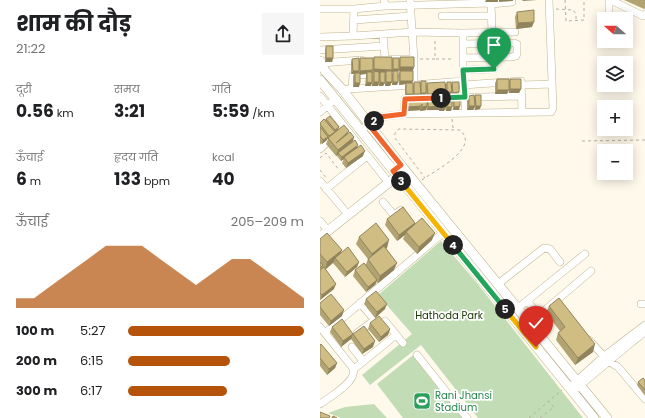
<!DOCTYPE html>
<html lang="hi">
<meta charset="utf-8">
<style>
:root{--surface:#fff;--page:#f6f6f6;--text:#202124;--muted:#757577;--accent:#b45309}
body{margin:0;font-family:Poppins,"Noto Sans Devanagari",sans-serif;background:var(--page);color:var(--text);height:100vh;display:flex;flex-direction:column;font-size:15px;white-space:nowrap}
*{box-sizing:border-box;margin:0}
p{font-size:13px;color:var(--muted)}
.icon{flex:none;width:22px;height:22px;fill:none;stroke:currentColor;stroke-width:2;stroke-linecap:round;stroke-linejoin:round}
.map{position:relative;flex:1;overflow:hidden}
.side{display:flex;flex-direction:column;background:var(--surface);width:320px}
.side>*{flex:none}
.needle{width:26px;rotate:291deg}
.fabs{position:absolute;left:277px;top:12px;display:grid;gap:8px}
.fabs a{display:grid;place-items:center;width:36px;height:36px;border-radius:0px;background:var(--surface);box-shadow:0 2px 10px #0003;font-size:20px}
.pin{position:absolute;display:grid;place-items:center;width:34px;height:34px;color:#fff;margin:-41px -17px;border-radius:50% 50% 50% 0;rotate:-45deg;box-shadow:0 0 4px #0007}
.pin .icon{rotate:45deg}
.km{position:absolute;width:20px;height:20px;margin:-10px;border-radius:50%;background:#222;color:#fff;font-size:11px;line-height:20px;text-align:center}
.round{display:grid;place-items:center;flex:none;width:42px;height:42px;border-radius:0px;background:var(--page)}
.overview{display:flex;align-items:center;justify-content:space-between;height:68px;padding:0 16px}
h1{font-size:22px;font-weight:700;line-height:30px}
.figures{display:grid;grid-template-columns:repeat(3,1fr);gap:6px;height:68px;padding:4px 16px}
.figures div{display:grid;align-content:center}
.figures b{font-size:17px;font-weight:700}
.figures small{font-size:11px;font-weight:400}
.figures p{font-size:11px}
.chart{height:112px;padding:8px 16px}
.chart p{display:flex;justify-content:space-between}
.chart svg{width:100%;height:72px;margin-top:4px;fill:var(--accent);opacity:.7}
ul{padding:0 16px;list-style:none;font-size:13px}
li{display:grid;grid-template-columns:64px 48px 1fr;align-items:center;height:30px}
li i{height:10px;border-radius:5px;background:var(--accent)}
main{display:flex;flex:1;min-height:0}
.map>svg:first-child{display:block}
.green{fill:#c2ddb6}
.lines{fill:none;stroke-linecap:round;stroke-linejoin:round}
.minor-casing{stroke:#beb390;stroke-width:8}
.major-casing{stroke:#beb390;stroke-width:10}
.path{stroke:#b4afa1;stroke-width:1;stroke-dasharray:3 3;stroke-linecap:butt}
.minor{stroke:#fff;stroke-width:7}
.major{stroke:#fff;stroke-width:9}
.wall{fill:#b2a372}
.shaded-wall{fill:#91845c}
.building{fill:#cfbd84;stroke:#91845c}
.split-1-casing{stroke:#fff;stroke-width:8}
.split-2-casing{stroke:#fff;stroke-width:8}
.split-3-casing{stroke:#fff;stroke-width:8}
.split-4-casing{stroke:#fff;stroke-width:8}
.split-5-casing{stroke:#fff;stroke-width:8}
.split-6-casing{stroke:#fff;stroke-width:8}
.split-1{stroke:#22a559;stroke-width:5}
.split-2{stroke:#f0652b;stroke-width:5}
.split-3{stroke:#f0652b;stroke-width:5}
.split-4{stroke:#f5b400;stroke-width:5}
.split-5{stroke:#22a559;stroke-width:5}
.split-6{stroke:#f5b400;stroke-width:5}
.labels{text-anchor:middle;stroke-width:3.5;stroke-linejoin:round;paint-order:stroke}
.park-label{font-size:10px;fill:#173601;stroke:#fff}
.leisure-label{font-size:10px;fill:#27864d;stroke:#fff;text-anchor:start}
</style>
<main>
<section class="side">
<div class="overview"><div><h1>शाम की दौड़</h1><p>21:22</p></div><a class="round"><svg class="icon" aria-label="share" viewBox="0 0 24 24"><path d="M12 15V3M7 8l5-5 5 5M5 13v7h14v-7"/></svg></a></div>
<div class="figures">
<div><p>दूरी</p><b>0.56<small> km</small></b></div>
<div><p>समय</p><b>3:21</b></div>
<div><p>गति</p><b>5:59<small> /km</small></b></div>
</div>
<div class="figures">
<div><p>ऊँचाई</p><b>6<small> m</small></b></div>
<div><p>हृदय गति</p><b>133<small> bpm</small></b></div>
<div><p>kcal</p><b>40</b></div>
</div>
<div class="chart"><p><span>ऊँचाई</span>205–209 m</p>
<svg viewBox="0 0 160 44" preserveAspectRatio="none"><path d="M0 44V38L10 38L20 30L30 22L40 14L50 6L60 6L70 6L80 14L90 22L100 30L110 22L120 14L130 14L140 22L150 30L160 38V44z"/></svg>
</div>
<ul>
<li><b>100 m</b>5:27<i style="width:100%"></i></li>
<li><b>200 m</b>6:15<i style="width:58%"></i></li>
<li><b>300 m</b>6:17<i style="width:56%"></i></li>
</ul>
</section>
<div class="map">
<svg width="325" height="418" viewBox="0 0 325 418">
<rect width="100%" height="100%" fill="#fef9ea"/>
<!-- green -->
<path class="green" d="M121 241 157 283 263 418H158L101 345 50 385 42 375 92 334 58 295Z
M97 352 148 418H83L57 384Z
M54 404 67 418H21L8 413 25 407Z"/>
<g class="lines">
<defs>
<path id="minor" d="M64 0 65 6 171 3 172 33
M289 0V19
M291 0 323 16 325 14
M171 4 192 2
M0 9H34L33 36 0 37
M34 9 65 6
M122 16H172
M34 20 91 16
M143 33 195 32
M63 34 65 59
M33 36 93 32 143 33V81L94 85V60
M143 44 194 43 197 44V54L196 56 191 57 143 58
M0 50 64 46
M69 59H94L90 0
M1 63 41 60
M143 70 174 69
M143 82 146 113
M143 85 201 81 202 112
M202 85 232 84
M32 88 33 75 82 74
M28 89 93 85
M0 96 65 178
M122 98 202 96
M0 112 15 99
M84 114 85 99H94
M41 131 48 124 60 117 84 114 231 112 233 108 229 0
M0 149 12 138
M0 181 25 211
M6 189 47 156
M63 202 74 215 81 210
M0 221 5 227
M178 284 224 248 230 249 240 262
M207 301 219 315
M321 304H325
M198 308 265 254
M65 321 83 343
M210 323 271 271
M0 327 33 368C38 381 10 397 0 404
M5 333 123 233
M37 333 52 322 54 319 40 303
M269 340 288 361 298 367 325 399
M32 347 43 361
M97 355 147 418
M34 369 76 335
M249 388 283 357 325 325
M257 388 312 342 325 332"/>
<path id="major" d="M0 61 5 71 22 89 84 169 287 418
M0 80 274 418
M0 237 81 173"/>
</defs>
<!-- minor casing -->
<use href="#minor" class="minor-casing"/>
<!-- major casing -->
<use href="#major" class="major-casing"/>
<!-- path -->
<path class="path" d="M245 0 246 21 264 20V0
M236 9 253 10 256 14V21
M100 59H115V39
M116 59H131
M132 119 133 128
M262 141 325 140
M0 158 6 153 19 170
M0 170 7 179
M102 180C114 171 161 148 140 130L79 129C76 131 74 133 75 138L105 178
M209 418 242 390
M220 418 234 407 229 402"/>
<!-- minor -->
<use href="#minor" class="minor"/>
<!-- major -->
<use href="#major" class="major"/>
</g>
<!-- wall -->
<path class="wall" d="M304 0H325V8L324 9Z
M197 12 212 27 196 29 195 17Z
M6 46 13 58 12 62H5V50Z
M54 57 72 60 73 58 79 61 80 57 93 71V81L92 83 93 85 94 82 100 84 101 81 106 85 107 83 126 84 127 82 131 85 132 82 139 92 138 95 139 110H133L132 99 133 96H132L131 111H126L125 108 124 111H119V110H107V108L106 110 100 111V108V110L86 111V98H85V86L86 84 79 85 78 75 80 71H82H79V69L78 71V82L77 85H72V75L73 72H72L70 86H65V75L66 73H65L63 86H59V84L58 86H52V76L51 86H45L46 76V74H40L39 87H33V76L34 74H31V62L32 59 39 61 40 58 53 60Z
M177 79 187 94H175V83Z
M190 79 201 89 199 93H189V82Z
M155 95 160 109 155 110 154 107 153 110H147V99L149 96 154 97Z
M6 119 18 130 29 131 28 133 34 137 33 142 43 156 26 168 22 163 24 159 21 161 17 156 18 155 16 156 6 144 8 139H7V140L2 144 1 143 0 145V123L5 120Z
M67 219 95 223V224L112 240 97 254 83 239 85 235 77 241 65 225Z
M39 237 67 248H66L74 270 58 283 57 282 55 285 46 292 33 276 35 270 46 264 48 259 36 244Z
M0 239 22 250 20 253 39 262 37 267 25 277 13 263 14 262 5 269 14 289 0 300Z
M46 299 65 309 55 318 44 304Z
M0 303 22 316 9 326 0 315Z
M229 306 273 352 255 365 236 340 238 333 240 331 226 313Z
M50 323 70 329 68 335 59 342 48 329Z
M12 327 33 334 31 339 21 347 10 332Z
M33 334 53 347 42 354 31 339Z
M0 345 17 363 15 368 7 375 0 366V367Z
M325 380V396L317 385 318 382Z"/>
<!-- shaded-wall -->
<path class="shaded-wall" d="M166 0H178V2H165Z
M179 0H193V1L179 2Z
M203 0H217L202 1Z
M214 22 212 27 196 29 198 23Z
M6 58H13L12 62H5Z
M80 67H94L93 71H79Z
M54 69 72 70 70 74 66 71V73H60V72V73H54V71L53 73Z
M73 69H79L78 72H71Z
M53 70 51 73 47 72 46 74 39 75 40 71Z
M33 71H39L38 74 35 73 34 74H31Z
M80 81H93L91 84 86 83V84L79 85Z
M47 82 52 83 51 86H45Z
M54 82H59L58 86H52Z
M60 82 65 83 63 86H59Z
M66 82H72L70 86H65Z
M73 82H78L77 85H72Z
M35 83H40L39 87H33Z
M190 89H201L199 93H189Z
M177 90H189L187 94H175Z
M127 92H132L130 96H126Z
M139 92 138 96H132L133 93Z
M101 93H106L105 97H100Z
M126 93 125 96 108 97V96L106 97 108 94Z
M86 94H93L92 98 87 97 86 98H85Z
M94 94H101L99 98H93Z
M101 106 100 110 86 111 88 107Z
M107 106 106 110 100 111 102 107Z
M120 106 119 110H107L108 107Z
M140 106 139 110H133L134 107Z
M149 106H155L153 110H147Z
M156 106H161L160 109 155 110Z
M120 107H126L124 111H119Z
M127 107H132L131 111H126Z
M19 127 18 130 8 140 9 136Z
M8 137 7 140 2 144 3 140Z
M34 137 32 143 18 153V155L16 156 18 150Z
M38 145 37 149 24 157V159L21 161 22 157Z
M45 151 43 156 26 168 28 163Z
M95 223 93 228 86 232 85 235 77 241 79 235Z
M115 233 112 240 97 254 99 247Z
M69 240 67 248 49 261 52 254Z
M22 250 19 257 15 258 14 262 5 270 7 262Z
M39 262 37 267 25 277 27 272Z
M77 263 74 270 58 283 60 276Z
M57 280 55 285 46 292 48 287Z
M16 284 14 289 0 300 2 295Z
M67 304 65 309 55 318 57 312Z
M24 310 22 316 9 326 11 321Z
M70 329 68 335 59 342 61 337Z
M33 334 31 339 21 347 23 341Z
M55 341 53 347 42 354 44 349Z
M275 344 273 352 255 365 258 358Z
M17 363 15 368 7 375 9 369Z"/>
<!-- building -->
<path class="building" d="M214 10V22L198 23 197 12Z
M6 46H13V58H6Z
M54 57H72V70L54 69Z
M80 57H94V67H80Z
M39 58V71H33L32 59Z
M40 58H53V70L40 71Z
M73 58H79V69H73Z
M54 71 59 72V82H54Z
M66 71H72V82H66Z
M73 71H78V82H73Z
M80 71H93V81H80Z
M47 72H52V83L47 82Z
M60 72H65V83L60 82Z
M35 73H40V83H35Z
M177 79H189V90H177Z
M190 79H201V89H190Z
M101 81H106V93H101Z
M94 82H100L101 94H94Z
M125 82 126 93 108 94 107 83Z
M127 82H131L132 92H127Z
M132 82H139V92L133 93Z
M86 83H93V94H86Z
M119 95V99L120 96H132V107H127L126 98V107H120V106L108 107V96Z
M140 95V106L134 107V96Z
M154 95 155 106H149V96Z
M155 95H161V106H156Z
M94 96V101L95 96H107V106L102 107V104L101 106 88 107 87 97Z
M10 116 19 127 15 130 6 119Z
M4 119 15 132 9 136 0 124V123Z
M24 125 29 131 16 143 30 132 34 137 18 150 8 138Z
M0 127 8 137 3 140 0 136Z
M35 140 38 145 22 157 18 153Z
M41 145 45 151 28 163 24 157Z
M83 207 95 223 79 235 67 219Z
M102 218 115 233 99 247 86 232Z
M56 223 69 240 52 254 39 237Z
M7 233 22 250 7 262 0 254V239Z
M64 246 77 263 60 276 48 259Z
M28 247 39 262 27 272 15 258Z
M0 262 3 265 0 268Z
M44 263 57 280 48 287 35 270Z
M4 267 16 284 2 295 0 293V270Z
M56 291 67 304 57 312 46 299Z
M11 294 24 310 11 321 0 307V303Z
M239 298 275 344 258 358 238 333 245 327 229 306Z
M59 316 70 329 61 337 50 323Z
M22 319 33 334 23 341 12 327Z
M44 326 55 341 44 349 33 334Z
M1 344 17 363 9 369 0 358V345Z
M323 378 325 380V390L318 382Z
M0 412 10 416 9 418H0Z
M13 416 17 418H12Z"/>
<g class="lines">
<defs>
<path id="split-1" d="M121 98 145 97 143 70 174 69"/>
<path id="split-2" d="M54 121 60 117 84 114 85 99 121 98"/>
<path id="split-3" d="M54 121 48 124 81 165 73 171 81 181"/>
<path id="split-4" d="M81 181 133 245"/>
<path id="split-5" d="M133 245 185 309"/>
<path id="split-6" d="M185 309 216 347"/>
</defs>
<!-- split-1 casing -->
<use href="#split-1" class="split-1-casing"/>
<!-- split-2 casing -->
<use href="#split-2" class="split-2-casing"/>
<!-- split-3 casing -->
<use href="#split-3" class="split-3-casing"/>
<!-- split-4 casing -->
<use href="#split-4" class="split-4-casing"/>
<!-- split-5 casing -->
<use href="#split-5" class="split-5-casing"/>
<!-- split-6 casing -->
<use href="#split-6" class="split-6-casing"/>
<!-- split-1 -->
<use href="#split-1" class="split-1"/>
<!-- split-2 -->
<use href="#split-2" class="split-2"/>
<!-- split-3 -->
<use href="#split-3" class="split-3"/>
<!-- split-4 -->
<use href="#split-4" class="split-4"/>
<!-- split-5 -->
<use href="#split-5" class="split-5"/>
<!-- split-6 -->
<use href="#split-6" class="split-6"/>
</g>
<!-- icons -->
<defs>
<symbol id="stadium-square" viewBox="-11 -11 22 22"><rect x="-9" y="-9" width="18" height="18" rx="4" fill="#2e9e5b" stroke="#fff"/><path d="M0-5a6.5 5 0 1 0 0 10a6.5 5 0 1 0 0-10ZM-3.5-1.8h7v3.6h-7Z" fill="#fff"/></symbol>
</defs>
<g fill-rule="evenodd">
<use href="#stadium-square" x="92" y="391" width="20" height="20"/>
</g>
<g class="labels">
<!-- park labels -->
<g class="park-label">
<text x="129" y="319">Hathoda Park</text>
</g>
<!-- leisure labels -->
<g class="leisure-label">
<text x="115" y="399">Rani Jhansi<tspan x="115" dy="12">Stadium</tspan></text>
</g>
</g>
</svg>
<div class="fabs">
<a><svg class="needle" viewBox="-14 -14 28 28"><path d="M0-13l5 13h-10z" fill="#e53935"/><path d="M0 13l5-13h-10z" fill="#757577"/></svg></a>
<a><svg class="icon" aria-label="layers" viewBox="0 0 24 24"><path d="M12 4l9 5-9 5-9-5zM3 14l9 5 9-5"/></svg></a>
<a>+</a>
<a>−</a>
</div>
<div class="pin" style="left:174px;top:69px;background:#1e9e55"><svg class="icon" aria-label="arrive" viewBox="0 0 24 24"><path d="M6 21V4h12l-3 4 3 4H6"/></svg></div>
<div class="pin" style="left:216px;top:347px;background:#d93025"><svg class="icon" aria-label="check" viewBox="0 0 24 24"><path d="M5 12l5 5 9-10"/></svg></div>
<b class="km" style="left:121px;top:98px">1</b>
<b class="km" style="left:54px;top:121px">2</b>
<b class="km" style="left:81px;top:181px">3</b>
<b class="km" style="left:133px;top:245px">4</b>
<b class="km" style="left:185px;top:309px">5</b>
</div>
</main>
